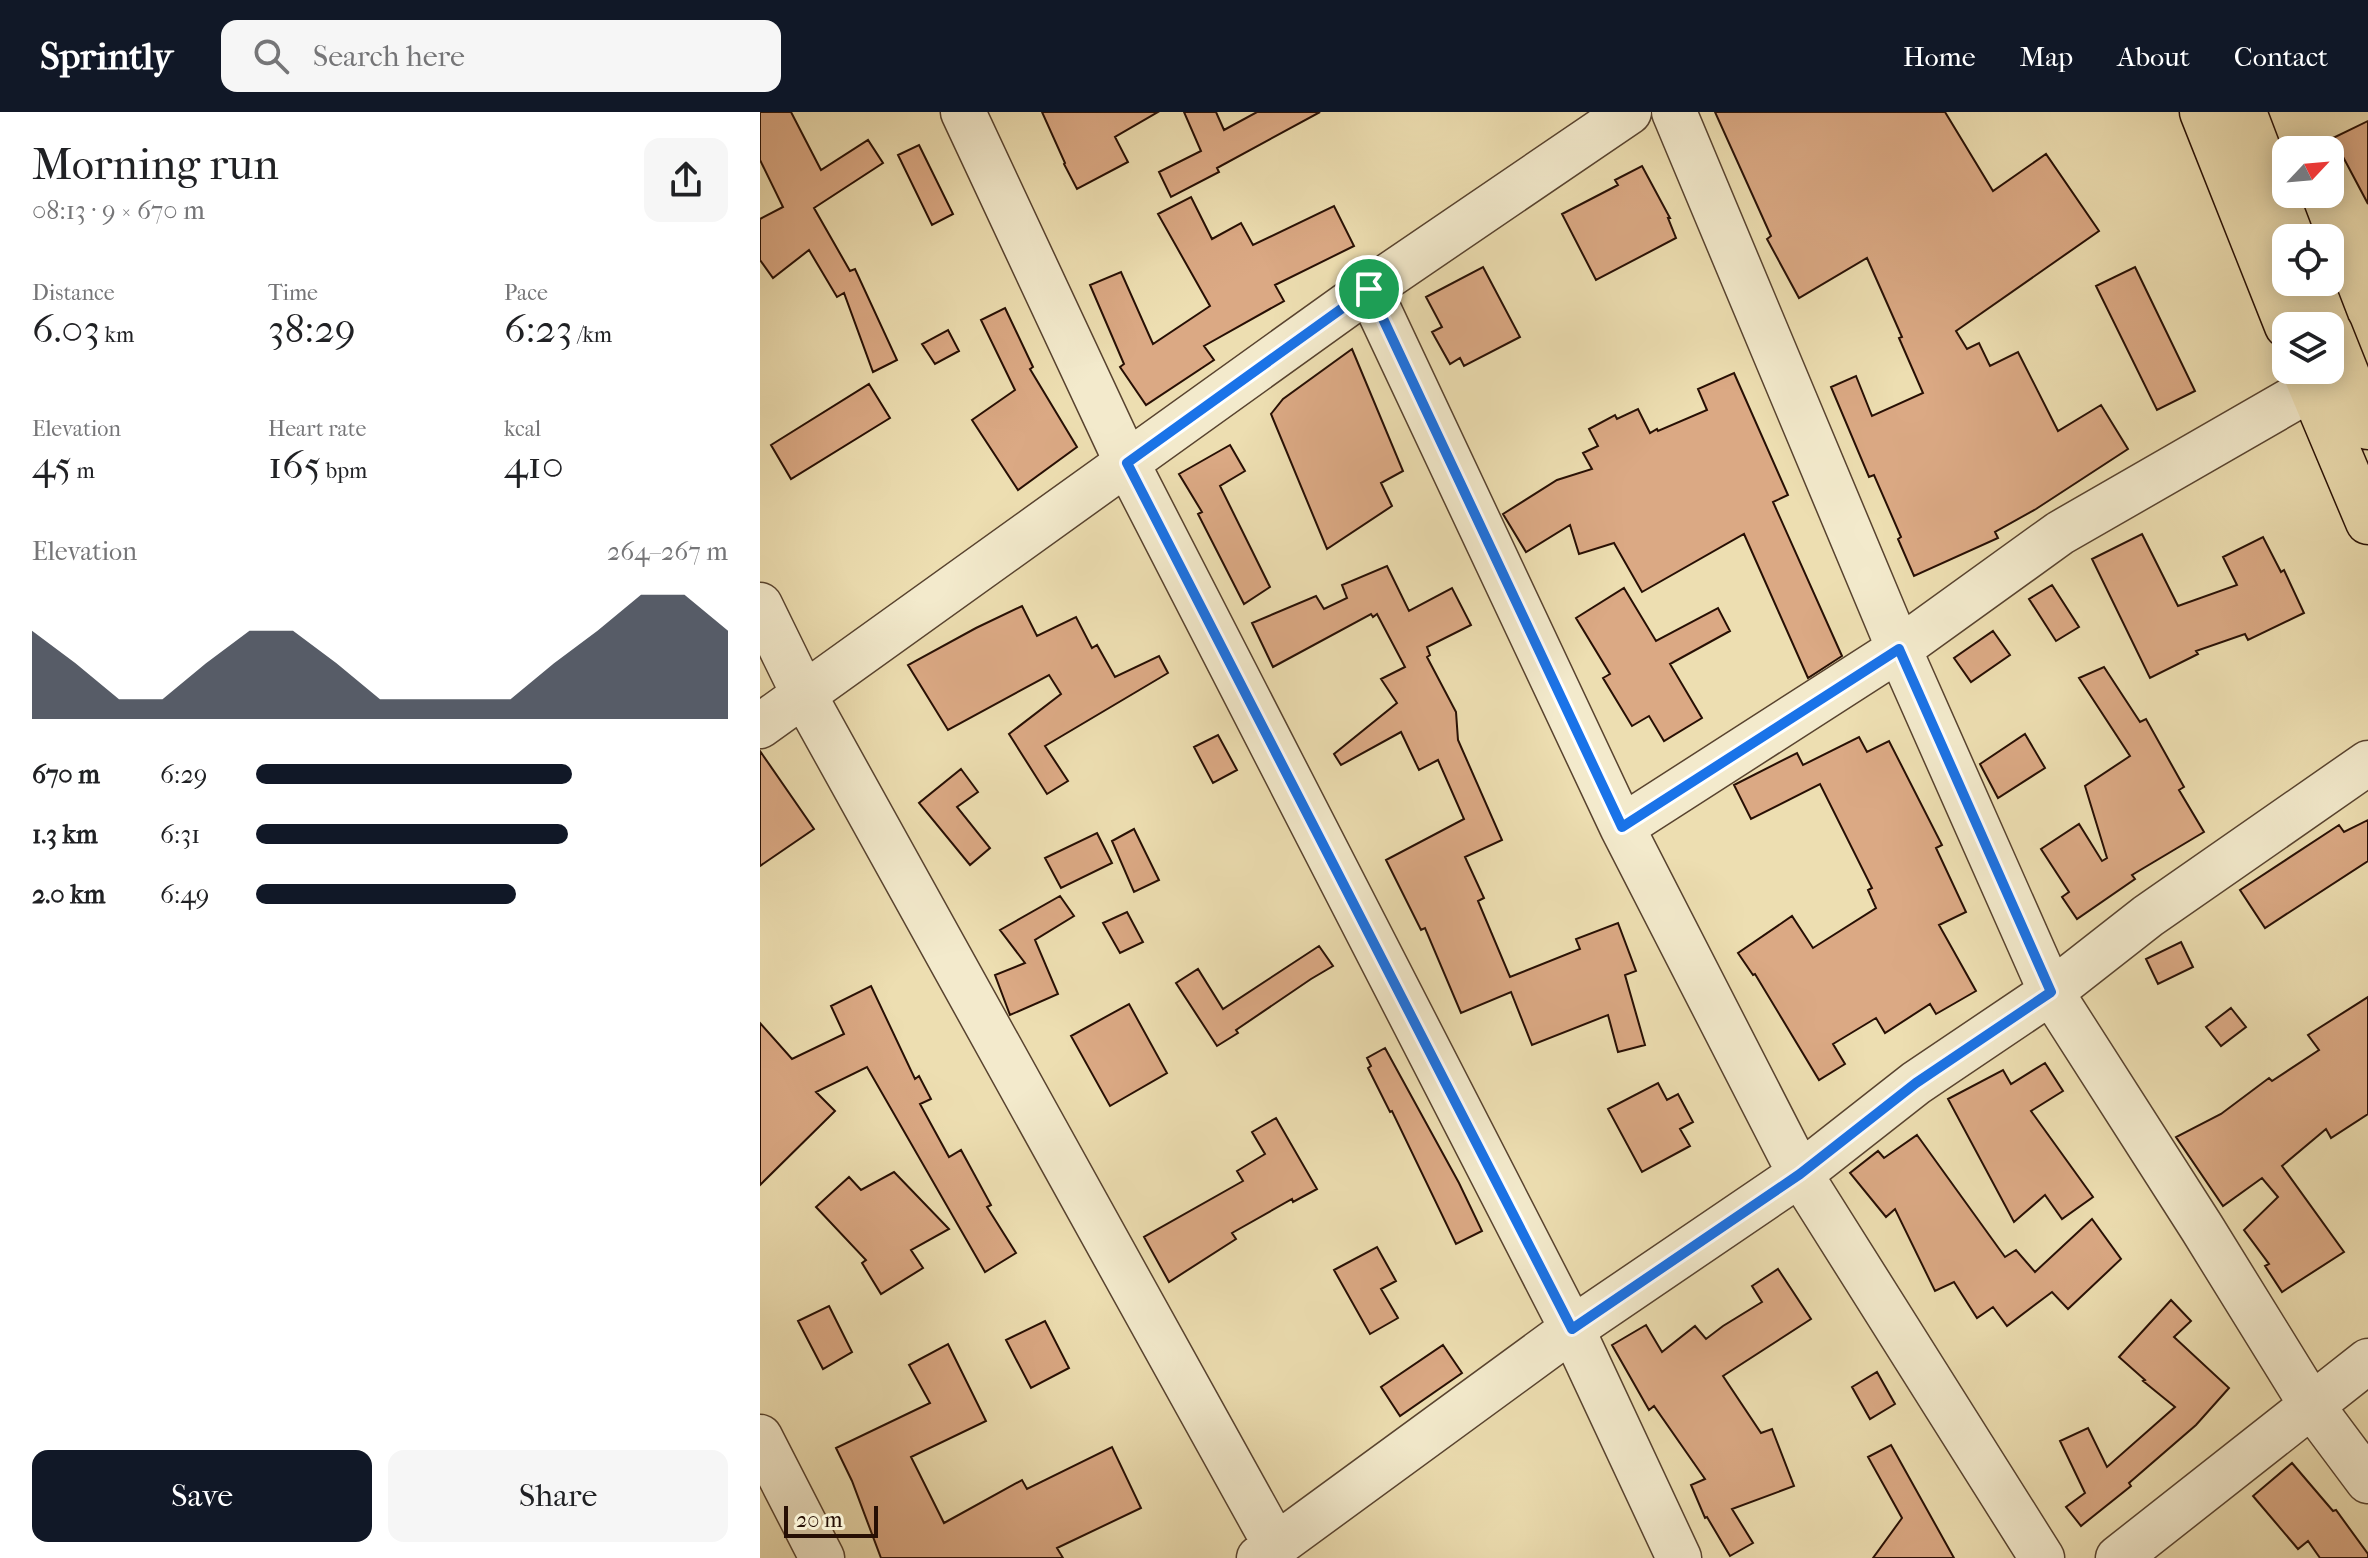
<!DOCTYPE html>
<meta charset="utf-8">
<style>
:root{--surface:#fff;--page:#f6f6f6;--text:#202124;--muted:#757577;--accent:#111827}
body{margin:0;font-family:"IM FELL French Canon",serif;background:var(--page);color:var(--text);height:100vh;display:flex;flex-direction:column;font-size:30px;white-space:nowrap}
*{box-sizing:border-box;margin:0}
p{font-size:26px;color:var(--muted)}
.icon{flex:none;width:44px;height:44px;fill:none;stroke:currentColor;stroke-width:2;stroke-linecap:round;stroke-linejoin:round}
.map{position:relative;flex:1;overflow:hidden}
.drawer{display:flex;flex-direction:column;background:var(--surface);width:760px}
.drawer>*{flex:none}
.needle{width:52px;rotate:64deg}
.controls{position:absolute;left:1512px;top:24px;display:grid;gap:16px}
.controls a{display:grid;place-items:center;width:72px;height:72px;border-radius:16px;background:var(--surface);box-shadow:0 4px 20px #0003;font-size:40px}
.scale{position:absolute;left:24px;bottom:20px;width:94px;box-sizing:border-box;padding-left:8px;border:4px solid #270f04;border-top:0;font-size:22px;line-height:28px;white-space:nowrap;color:#270f04;-webkit-text-stroke:6px #f3eacc;paint-order:stroke}
.pin{position:absolute;display:grid;place-items:center;width:68px;height:68px;color:#fff;margin:-34px;border:4px solid #fff;border-radius:50%;box-shadow:0 2px 8px #0007}
.round{display:grid;place-items:center;flex:none;width:84px;height:84px;border-radius:16px;background:var(--page)}
.headline{display:flex;align-items:center;justify-content:space-between;height:136px;padding:0 32px}
h1{font-size:44px;font-weight:600;line-height:60px}
.stats{display:grid;grid-template-columns:repeat(3,1fr);gap:12px;height:136px;padding:8px 32px}
.stats div{display:grid;align-content:center}
.stats b{font-size:40px;font-weight:600}
.stats small{font-size:22px;font-weight:400}
.stats p{font-size:22px}
.chart{height:224px;padding:16px 32px}
.chart p{display:flex;justify-content:space-between}
.chart svg{width:100%;height:144px;margin-top:8px;fill:var(--accent);opacity:.7}
.action{display:flex;gap:16px;margin-top:auto;padding:16px 32px}
.action a{flex:1;height:92px;border-radius:16px;background:var(--accent);color:#fff;font-size:32px;font-weight:600;line-height:92px;text-align:center}
.action a+a{background:var(--page);color:var(--text)}
ul{padding:0 32px;list-style:none;font-size:26px}
li{display:grid;grid-template-columns:128px 96px 1fr;align-items:center;height:60px}
li i{height:20px;border-radius:10px;background:var(--accent)}
header{display:flex;align-items:center;gap:48px;box-sizing:border-box;height:112px;padding:0 40px;background:var(--accent);color:#fff}
header strong{font-size:38px}
nav{display:flex;gap:44px;margin-inline-start:auto;font-size:28px}
.search{width:560px;height:72px;background:var(--page);display:flex;align-items:center;gap:20px;box-sizing:border-box;padding:0 28px;border-radius:16px;color:var(--muted);font-size:30px}
main{display:flex;flex:1;min-height:0}
.map>svg:first-child{display:block}
.building{fill:#dba984;stroke:#270f04;stroke-width:2}
.lines{fill:none;stroke-linecap:round;stroke-linejoin:round}
.minor-casing{stroke:#58432f;stroke-width:47}
.major-casing{stroke:#270f04;stroke-width:47}
.minor{stroke:#f3eacc;stroke-width:44}
.major{stroke:#eddeb1;stroke-width:44}
.route-casing{stroke:#fff;stroke-width:16}
.route{stroke:#1a73e8;stroke-width:10}
</style>
<header>
<strong>Sprintly</strong>
<div class="search"><svg class="icon" aria-label="search" viewBox="0 0 24 24"><circle cx="10" cy="10" r="6"/><path d="M15 15l6 6"/></svg>Search here</div>
<nav><a>Home</a><a>Map</a><a>About</a><a>Contact</a></nav>
</header>
<main>
<section class="drawer">
<div class="headline"><div><h1>Morning run</h1><p>08:13 · 9 × 670 m</p></div><a class="round"><svg class="icon" aria-label="share" viewBox="0 0 24 24"><path d="M12 15V3M7 8l5-5 5 5M5 13v7h14v-7"/></svg></a></div>
<div class="stats">
<div><p>Distance</p><b>6.03<small> km</small></b></div>
<div><p>Time</p><b>38:29</b></div>
<div><p>Pace</p><b>6:23<small> /km</small></b></div>
</div>
<div class="stats">
<div><p>Elevation</p><b>45<small> m</small></b></div>
<div><p>Heart rate</p><b>165<small> bpm</small></b></div>
<div><p>kcal</p><b>410</b></div>
</div>
<div class="chart"><p><span>Elevation</span>264–267 m</p>
<svg viewBox="0 0 160 44" preserveAspectRatio="none"><path d="M0 44V17L10 27L20 38L30 38L40 27L50 17L60 17L70 27L80 38L90 38L100 38L110 38L120 27L130 17L140 6L150 6L160 17V44z"/></svg>
</div>
<ul>
<li><b>670 m</b>6:29<i style="width:67%"></i></li>
<li><b>1.3 km</b>6:31<i style="width:66%"></i></li>
<li><b>2.0 km</b>6:49<i style="width:55%"></i></li>
</ul>
<div class="action"><a>Save</a><a>Share</a></div>
</section>
<div class="map">
<svg width="1608" height="1446" viewBox="0 0 1608 1446">
<rect width="100%" height="100%" fill="#eddeb1"/>
<filter id="stains"><feTurbulence type="fractalNoise" baseFrequency=".0025" numOctaves="4"/><feColorMatrix values="0 0 0 0 .2 0 0 0 0 .09 0 0 0 0 .02 0 0 0 .5 -.17"/></filter>
<radialGradient id="worn" r=".72"><stop offset=".6" stop-color="#630" stop-opacity="0"/><stop offset="1" stop-color="#630" stop-opacity=".3"/></radialGradient>
<!-- building -->
<path class="building" d="M0 0H31L61 58 108 28 123 51 54 96 90 159 95 157 137 248 113 260 84 181 77 185 49 138 13 166 0 148V107L23 95 0 48Z
M282 0H398L355 25 368 50 317 77 304 52 305 51Z
M424 0H456L464 18 497 0H560L457 56 459 60 411 85 399 60 441 39Z
M955 0H1185L1233 79 1286 42 1339 119 1196 219 1207 237 1219 231 1230 254 1258 240 1298 319 1341 293 1368 337 1276 397 1235 420 1238 426 1154 464 1138 427 1141 425 1114 363 1109 365 1071 275 1096 264 1112 304 1163 281 1139 226 1142 225 1107 146 1039 186 1007 127 1011 124Z
M1608 9V92L1573 26Z
M159 33 193 102 172 113 138 43Z
M882 54 910 106H908L916 126 836 168 802 102 858 73 855 68Z
M431 85 452 127 481 111 493 133 574 94 594 134 515 173 524 189 444 234 454 248 386 293 360 255 364 252 330 173 361 160 393 232 450 194 398 102Z
M723 155 760 225 704 254 700 246 690 252 672 220 682 215 666 185Z
M1375 155 1435 279 1397 298 1336 174Z
M245 196 273 255 270 257 317 335 258 378 212 308 255 278 221 208Z
M188 218 199 239 175 252 162 232Z
M592 237 643 359 621 371 632 394 567 437 511 302 523 287Z
M974 261 1028 383 1013 390 1082 544 1048 566 984 422 882 480 854 431 819 442 810 413 766 440 743 402 797 368 832 357 823 341 838 334 829 317 855 303 857 307 878 297 890 321 897 317 898 319 947 298 938 277Z
M109 272 130 306 31 367 11 333Z
M470 333 485 359 460 374 510 475 484 492 438 402 442 400 419 362Z
M1382 422 1418 494 1477 473 1463 445 1503 425 1521 460 1524 458 1544 501 1488 528 1485 522 1436 539 1438 542 1390 566 1332 447Z
M627 454 649 499 692 476 711 513 667 535 670 543 667 545 696 600 698 628 742 728 705 745 724 786 718 789 750 865 820 837 816 827 858 811 876 859 865 863 885 933 858 940 848 903 772 933 751 880 701 901 665 816 661 818 626 748 704 707 678 648 659 658 641 620 581 653 574 642 637 591 621 567 645 555 617 502 613 505 611 502 513 555 492 511 556 484 564 497 587 486 582 473Z
M1292 473 1319 515 1296 529 1269 487Z
M864 476 896 529 958 496 970 519 910 552 942 606 904 629 889 604 872 614 843 566 850 562 816 506Z
M262 494 277 524 316 505 332 536 337 533 355 565 399 544 408 561 285 634 308 669 287 682 249 622 301 582 289 563 188 618 148 553 216 516Z
M1233 519 1250 543 1211 570 1194 546Z
M1344 555 1380 610 1386 607 1424 675 1419 678 1444 720 1372 763 1375 767 1317 807 1302 785 1309 780 1281 737 1319 712 1342 749 1347 746 1325 674 1370 644 1319 566Z
M1265 622 1285 656 1238 686 1220 652Z
M458 623 477 658 453 671 434 635Z
M1099 625 1107 640 1129 629 1182 733 1176 736 1206 800 1179 813 1216 879 1176 902 1170 892 1125 921 1116 906 1073 932 1085 952 1059 968 995 862 993 863 978 841 1032 804 1053 836 1116 796 1108 778 1112 776 1060 672 991 707 974 673 1037 641 1043 653Z
M0 639 54 717 0 754Z
M201 657 218 680 197 695 230 736 210 753 159 691Z
M1608 708V749L1505 816 1480 778 1579 713 1584 720Z
M374 717 399 768 374 780 352 729Z
M337 721 352 751 301 776 285 746Z
M300 784 314 804 275 828 298 882 250 903 235 863 265 851 240 818Z
M367 800 383 830 360 841 343 811Z
M1421 830 1433 855 1398 872 1386 847Z
M559 834 573 854 551 867 476 918 478 921 457 934 416 871 438 857 463 897Z
M111 874 155 967 159 964 171 987 160 992 189 1045 201 1038 231 1093 227 1095 256 1141 225 1160 107 955 56 980 75 999 0 1073V911L32 947 84 922 71 894Z
M1608 885V1002L1571 1026 1566 1017 1522 1054 1584 1140 1522 1180 1505 1154 1509 1152 1484 1118 1518 1085 1502 1066 1463 1094 1416 1025 1461 1002 1509 966 1512 969 1559 938 1548 923Z
M369 892 407 961 350 994 311 924Z
M1471 896 1486 915 1461 934 1446 915Z
M625 936 699 1071 722 1119 696 1132 632 999 630 1000 608 956 611 954 607 946Z
M1285 951 1303 979 1271 999 1333 1085 1302 1107 1285 1083 1254 1110 1188 987 1243 958 1251 972Z
M898 971 907 988 918 982 933 1010 920 1017 930 1034 882 1060 848 997Z
M516 1006 557 1077 533 1090 532 1087 472 1121 476 1127 409 1170 384 1125 483 1069 477 1059 505 1042 492 1020Z
M1157 1023 1245 1145 1256 1138 1275 1160 1332 1107 1361 1147 1308 1197 1292 1180 1247 1214 1233 1195 1217 1206 1194 1170 1175 1179 1135 1097 1126 1105 1090 1061 1118 1039 1124 1046Z
M134 1060 189 1117 151 1138 163 1156 121 1182 102 1151 106 1148 56 1095 89 1065 101 1078Z
M617 1135 636 1169 621 1177 638 1206 610 1222 574 1158Z
M1018 1157 1051 1207 963 1264 1001 1321 1012 1317 1034 1374 972 1397 993 1431 970 1444 947 1405 945 1406 931 1373 945 1367 894 1294 889 1298 852 1233 886 1213 902 1240 935 1214 946 1227 963 1214 1002 1190 992 1174Z
M1411 1188 1431 1209 1414 1225 1469 1276 1436 1313 1369 1371 1371 1374 1321 1414 1306 1395 1325 1381 1300 1329 1328 1316 1347 1355 1415 1295 1383 1269 1385 1268 1359 1245Z
M69 1194 92 1240 63 1257 38 1209Z
M285 1209 309 1256 271 1276 246 1228Z
M188 1232 226 1309 151 1345 184 1411 262 1368 267 1377 352 1335 381 1396 297 1436 303 1446H121L92 1369 76 1336 170 1291 149 1253Z
M683 1233 702 1261 640 1304 621 1275Z
M1117 1260 1135 1292 1110 1307 1092 1275Z
M1131 1333 1194 1446H1113L1142 1406 1108 1345Z
M1532 1351 1573 1399 1576 1398 1608 1442V1446H1560L1548 1429 1538 1437 1493 1384Z"/>
<g class="lines">
<defs>
<path id="minor" d="M203 0 367 351 812 1217 499 1446
M914 0 1139 537 1291 880 1442 1116 1552 1294 1608 1369
M609 177 862 715 1040 1062 1282 1446
M0 493 44 583 516 1434
M0 614 609 177 869 0
M862 715 1139 537 1300 421 1552 276
M0 1325 62 1446
M919 1446 812 1217 1040 1062 1156 971 1291 880 1388 804 1608 651
M1358 1446 1608 1249"/>
<path id="major" d="M1442 0 1527 214
M1484 0 1532 126
M1550 170 1567 214
M1570 220 1608 315
M1544 258 1608 410"/>
</defs>
<!-- minor casing -->
<use href="#minor" class="minor-casing"/>
<!-- major casing -->
<use href="#major" class="major-casing"/>
<!-- minor -->
<use href="#minor" class="minor"/>
<!-- major -->
<use href="#major" class="major"/>
</g>
<g class="lines">
<defs>
<path id="route" d="M609 177 862 715 1139 537 1291 880 1156 971 1040 1062 812 1217 367 351Z"/>
</defs>
<!-- route casing -->
<use href="#route" class="route-casing"/>
<!-- route -->
<use href="#route" class="route"/>
</g>
<rect width="100%" height="100%" filter="url(#stains)"/>
<rect width="100%" height="100%" fill="url(#worn)"/>
</svg>
<div class="controls">
<a><svg class="needle" viewBox="-14 -14 28 28"><path d="M0-13l5 13h-10z" fill="#e53935"/><path d="M0 13l5-13h-10z" fill="#757577"/></svg></a>
<a><svg class="icon" aria-label="locate" viewBox="0 0 24 24"><circle cx="12" cy="12" r="6"/><path d="M12 2v4M12 18v4M2 12h4M18 12h4"/></svg></a>
<a><svg class="icon" aria-label="layers" viewBox="0 0 24 24"><path d="M12 4l9 5-9 5-9-5zM3 14l9 5 9-5"/></svg></a>
</div>
<div class="scale">20 m</div>
<div class="pin" style="left:609px;top:177px;background:#1e9e55"><svg class="icon" aria-label="arrive" viewBox="0 0 24 24"><path d="M6 21V4h12l-3 4 3 4H6"/></svg></div>
</div>
</main>
